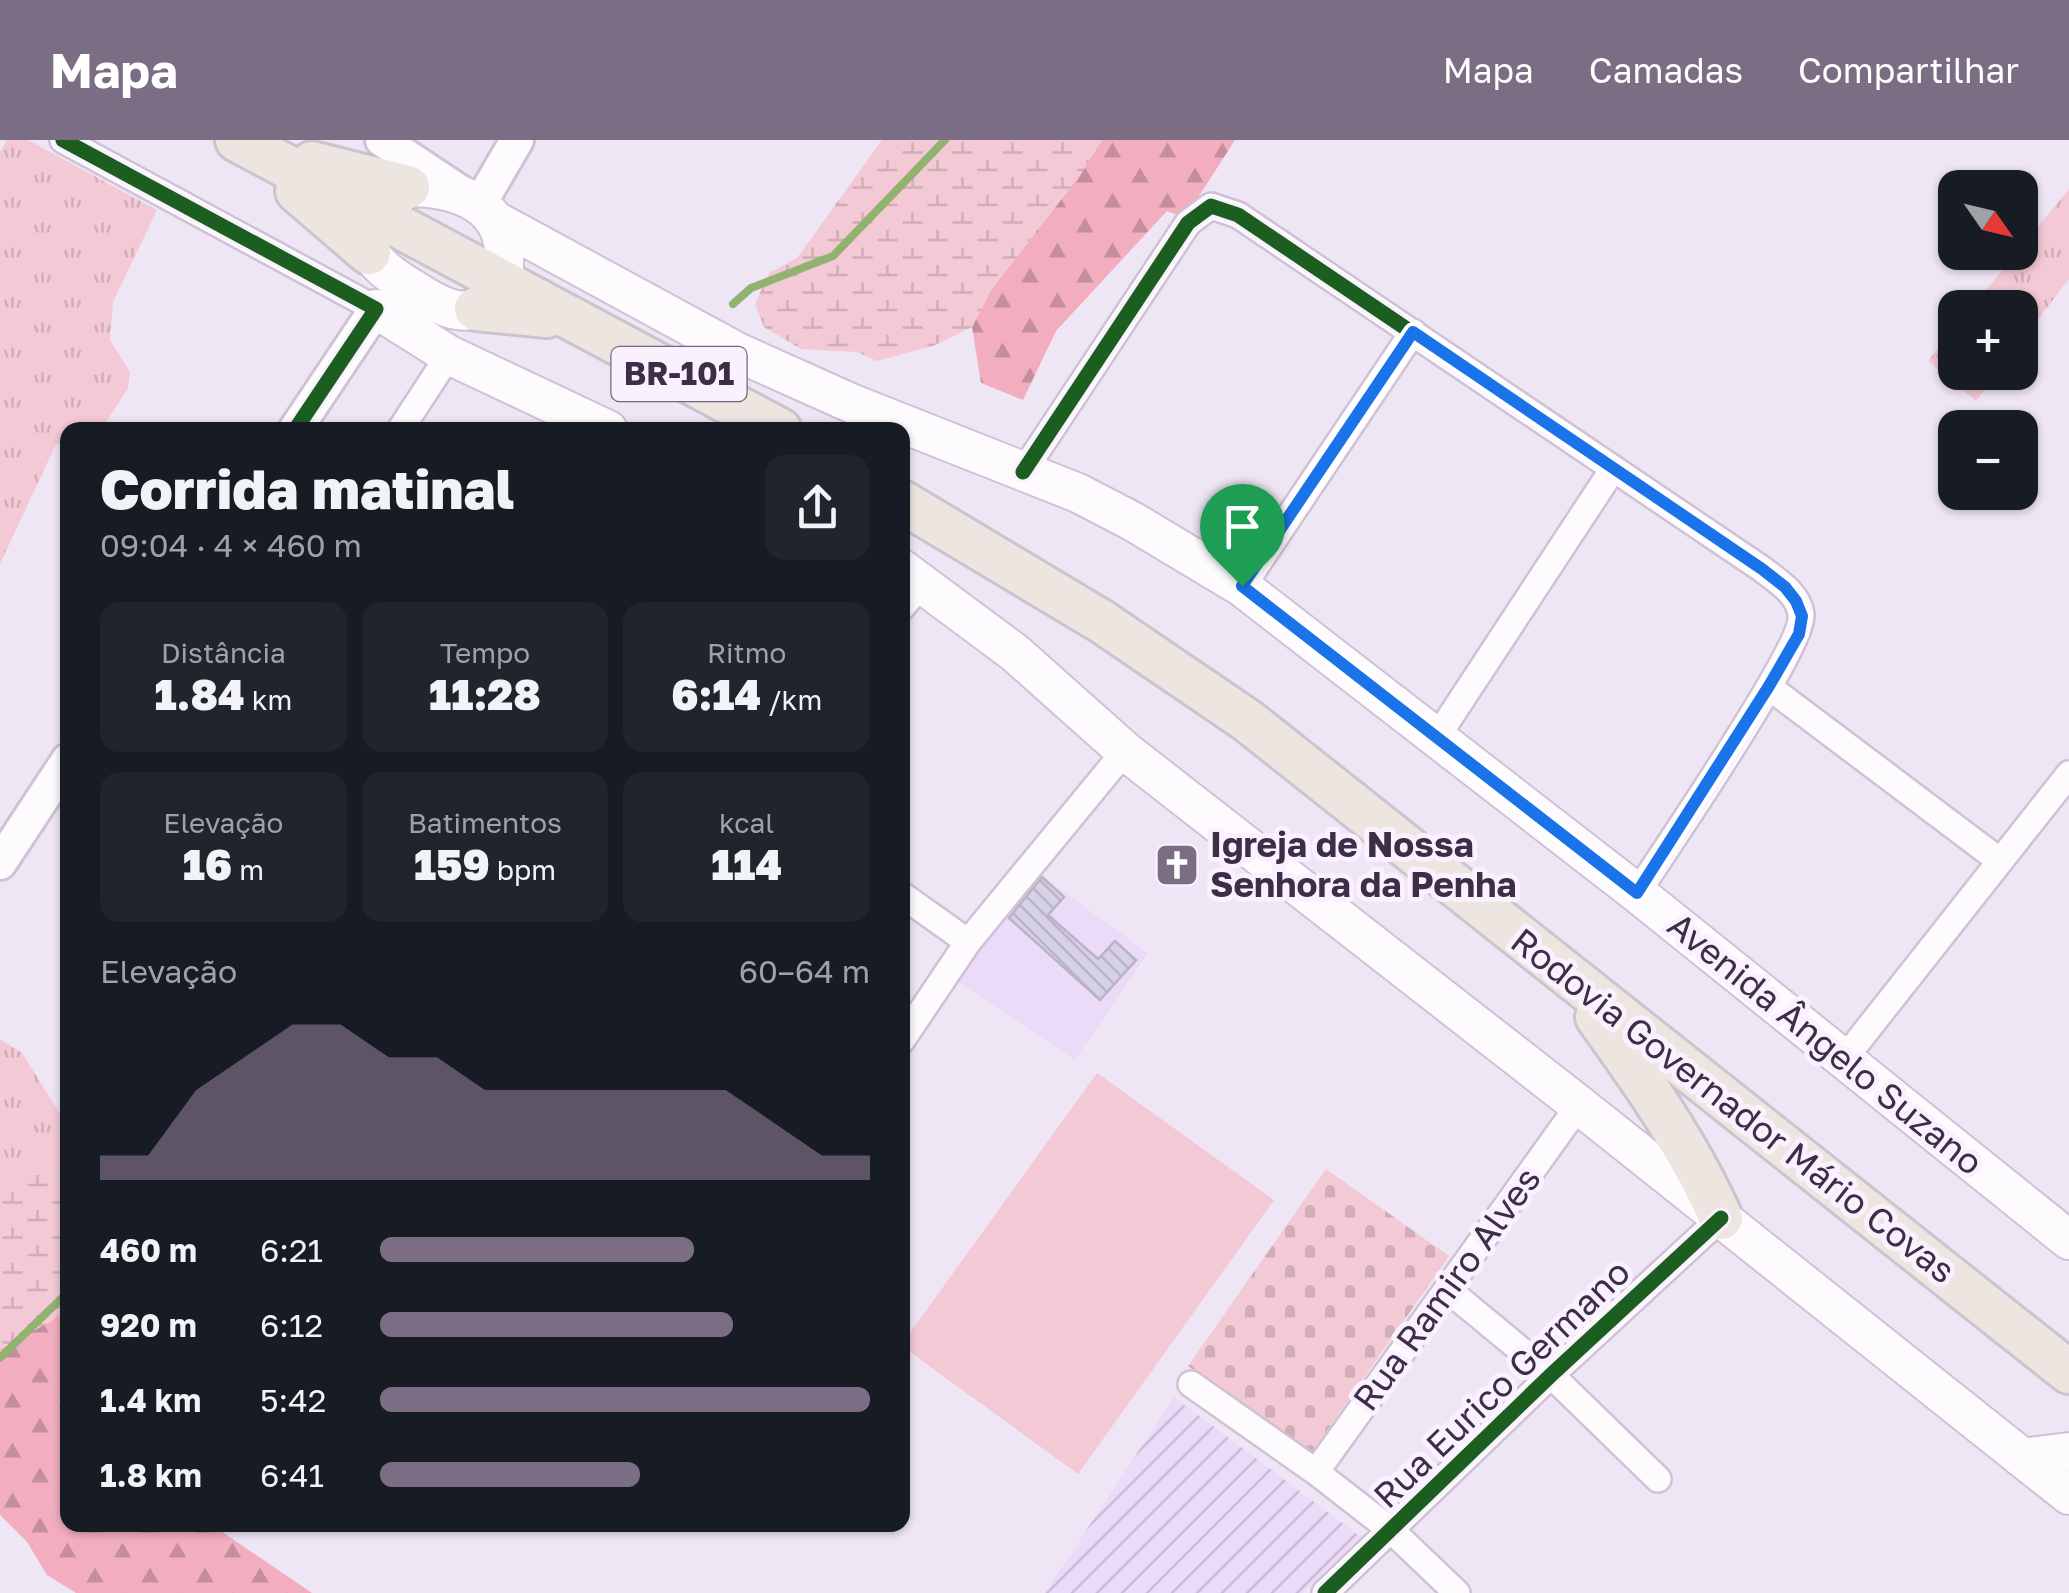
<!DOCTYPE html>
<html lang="pt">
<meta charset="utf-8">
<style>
:root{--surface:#171b24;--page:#20242c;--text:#f1f3f6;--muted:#9ea1a6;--accent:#7b6e84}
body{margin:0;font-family:"Golos Text",sans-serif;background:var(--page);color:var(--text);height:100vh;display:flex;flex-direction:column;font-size:38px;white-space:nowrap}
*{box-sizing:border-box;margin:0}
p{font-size:32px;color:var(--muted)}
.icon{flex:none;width:55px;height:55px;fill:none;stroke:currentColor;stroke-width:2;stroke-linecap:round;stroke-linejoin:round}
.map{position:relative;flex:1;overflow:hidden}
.side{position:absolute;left:60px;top:282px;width:850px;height:1110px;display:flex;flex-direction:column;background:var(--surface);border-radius:20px;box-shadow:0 2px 8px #0004}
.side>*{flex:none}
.needle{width:65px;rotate:124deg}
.fabs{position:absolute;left:1938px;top:30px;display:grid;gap:20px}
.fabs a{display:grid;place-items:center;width:100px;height:100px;border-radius:20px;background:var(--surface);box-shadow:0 2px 8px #0004;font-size:50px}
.pin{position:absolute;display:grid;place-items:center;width:85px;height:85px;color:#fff;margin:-102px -42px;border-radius:50% 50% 50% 0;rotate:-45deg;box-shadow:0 0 10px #0007}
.pin .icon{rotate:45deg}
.round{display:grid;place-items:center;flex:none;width:105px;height:105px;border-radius:20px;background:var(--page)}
.headline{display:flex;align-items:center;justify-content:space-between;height:170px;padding:0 40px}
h1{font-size:55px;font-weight:800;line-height:75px}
.figures{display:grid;grid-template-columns:repeat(3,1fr);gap:15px;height:170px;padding:10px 40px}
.figures div{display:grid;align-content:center;border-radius:20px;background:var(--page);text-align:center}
.figures b{font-size:42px;font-weight:800}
.figures small{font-size:28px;font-weight:400}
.figures p{font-size:28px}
.chart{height:280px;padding:20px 40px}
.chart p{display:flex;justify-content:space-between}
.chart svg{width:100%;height:180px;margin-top:10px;fill:var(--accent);opacity:.7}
ul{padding:0 40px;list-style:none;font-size:32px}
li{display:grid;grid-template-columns:160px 120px 1fr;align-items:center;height:75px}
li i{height:25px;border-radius:12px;background:var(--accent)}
header{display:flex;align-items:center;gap:60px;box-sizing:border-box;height:140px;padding:0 50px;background:var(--accent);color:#fff}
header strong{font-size:48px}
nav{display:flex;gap:55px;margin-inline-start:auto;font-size:35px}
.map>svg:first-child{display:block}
.built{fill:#ecdaf9}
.industrial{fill:url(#industrial-furrows)}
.grass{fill:url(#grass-tufts)}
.forest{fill:url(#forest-firs)}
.wetland{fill:url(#wetland-marsh)}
.cemetery{fill:url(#cemetery-stones)}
.garden{fill:#f3c9d5}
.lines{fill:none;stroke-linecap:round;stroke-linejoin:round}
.stream{stroke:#92b270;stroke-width:8}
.building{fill:url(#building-back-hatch);stroke:#bab3c7;stroke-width:2.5}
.minor-casing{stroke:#cec2d5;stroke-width:30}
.tertiary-casing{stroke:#cec2d5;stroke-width:38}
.secondary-casing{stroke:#cec2d5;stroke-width:42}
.trunk-casing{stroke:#cbc4cf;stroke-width:48}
.minor{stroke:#fdfbfe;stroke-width:25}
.tertiary{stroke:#fdfbfe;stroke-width:32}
.secondary{stroke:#fdfbfe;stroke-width:38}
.trunk{stroke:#ede5e0;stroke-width:42}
.cycleway-casing{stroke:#f9f1fe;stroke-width:21}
.cycleway{stroke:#1b5e20;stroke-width:15}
.route-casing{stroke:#fff;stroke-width:20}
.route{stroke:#1a73e8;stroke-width:12}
.labels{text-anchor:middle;stroke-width:10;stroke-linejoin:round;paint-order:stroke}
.shield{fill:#f9f1fe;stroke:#75687e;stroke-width:2.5}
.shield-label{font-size:32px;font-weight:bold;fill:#3d2d47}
.poi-label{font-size:35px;font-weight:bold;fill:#3d2d47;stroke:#f9f1fe;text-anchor:start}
.street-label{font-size:35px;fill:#3d2d47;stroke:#f9f1fe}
</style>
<header>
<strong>Mapa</strong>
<nav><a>Mapa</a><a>Camadas</a><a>Compartilhar</a></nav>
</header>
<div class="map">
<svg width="2069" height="1453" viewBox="0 0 2069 1453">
<defs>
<pattern id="industrial-furrows" width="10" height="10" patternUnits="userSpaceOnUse" patternTransform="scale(2.5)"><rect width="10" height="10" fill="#ecdaf9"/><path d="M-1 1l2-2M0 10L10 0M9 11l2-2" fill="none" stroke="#cbbbd7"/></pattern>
<pattern id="grass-tufts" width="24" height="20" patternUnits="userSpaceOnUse" patternTransform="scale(2.5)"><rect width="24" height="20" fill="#f3c9d5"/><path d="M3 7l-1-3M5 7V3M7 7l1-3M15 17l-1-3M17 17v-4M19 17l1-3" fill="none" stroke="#d1adb8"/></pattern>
<pattern id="forest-firs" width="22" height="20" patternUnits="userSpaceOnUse" patternTransform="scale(2.5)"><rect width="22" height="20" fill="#f2aebf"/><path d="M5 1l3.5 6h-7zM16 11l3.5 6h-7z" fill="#c58e9d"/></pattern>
<pattern id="wetland-marsh" width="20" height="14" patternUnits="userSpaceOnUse" patternTransform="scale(2.5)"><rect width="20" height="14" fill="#f3c9d5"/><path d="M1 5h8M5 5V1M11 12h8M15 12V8" fill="none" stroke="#d1adb8"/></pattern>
<pattern id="cemetery-stones" width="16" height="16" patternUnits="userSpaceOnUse" patternTransform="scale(2.5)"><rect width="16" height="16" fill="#f3c9d5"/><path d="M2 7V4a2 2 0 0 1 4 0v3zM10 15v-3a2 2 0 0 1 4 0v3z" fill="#d1adb8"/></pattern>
<pattern id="building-back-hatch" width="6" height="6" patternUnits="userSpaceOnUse" patternTransform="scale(2.5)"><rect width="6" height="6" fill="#d7d1e5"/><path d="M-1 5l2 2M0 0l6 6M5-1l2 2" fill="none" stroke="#b9b4c6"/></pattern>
</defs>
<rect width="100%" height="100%" fill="#efe6f5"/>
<!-- built -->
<path class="built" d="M1034 730 1148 813 1075 920 957 841Z"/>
<!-- industrial -->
<path class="industrial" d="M1174 1257 1361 1397 1303 1453H1045Z"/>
<!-- grass -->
<path class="grass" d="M7 0H28L157 70 113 162 110 200 130 232 128 248 101 290H68L67 303 56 304 0 424V12Z
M2069 49V139L2020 203V168L1972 167Z
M1955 188V232L1998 233 1976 261 1928 221Z
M0 899 22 913 62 977 67 980V1028L0 1040Z"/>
<!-- forest -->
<path class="forest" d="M1102 0H1235L1185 78 1167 71 1056 191 1023 260 981 243 972 187 991 150 1080 35Z
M67 1167 68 1385H212L312 1453H76L47 1435 27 1402 0 1375V1209L51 1181Z"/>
<!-- wetland -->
<path class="wetland" d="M882 0H1102L1080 35 991 150 972 187 933 206 877 221 857 212 801 209 764 187 755 164 769 133 797 118Z
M67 1028V1167L51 1181 0 1209V1040Z"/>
<!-- cemetery -->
<path class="cemetery" d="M1326 1029 1449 1116 1312 1312 1188 1226Z"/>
<!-- garden -->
<path class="garden" d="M1097 933 1274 1060 1078 1334 903 1207 902 1204Z"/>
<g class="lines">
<!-- stream -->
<path class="stream" d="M733 164 751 148 833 116 945 0
M0 1218 68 1152"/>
</g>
<!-- building -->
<path class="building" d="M1042 737 1064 757 1048 775 1098 819 1115 801 1136 820 1100 860 1009 778Z"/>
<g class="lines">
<defs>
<path id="minor" d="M63 0 376 169
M400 290 449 215
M1023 332 1188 83 1211 66 1238 75 1762 429C1777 441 1798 453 1801 474 1805 506 1663 713 1637 753
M1242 447 1413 192
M902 467 923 443
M1769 547 2000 721
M1437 597 1613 329
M902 755 968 802
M902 900 968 802 1125 611
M1844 919 2069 634
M1447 1149 1551 1235 1658 1339
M1191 1244 1316 1332 1392 1391 1457 1453
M1316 1332 1579 965
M1325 1453 1551 1235 1721 1078"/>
<path id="tertiary" d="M382 0 462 53
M479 65 517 0
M295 290 376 169
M0 723 68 620"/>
<path id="secondary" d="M408 47C450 47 502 60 504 112 504 121 505 133 501 142 497 153 486 166 475 169 453 176 429 159 411 148 352 112 353 88 408 47Z
M496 81 737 212 853 264 1078 353 1132 381 1242 447 1637 753 2069 1100
M376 169 449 215 608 290
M902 429 1015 513 1125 611 1579 965 2069 1355
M2022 1318 2069 1312"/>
<path id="trunk" d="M237 0 780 290
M312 23 408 47
M297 51 369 113
M476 169 547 176
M902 362 1101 481 1248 581 2069 1232
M1597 877C1643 941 1689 1006 1721 1078"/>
</defs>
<!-- minor casing -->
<use href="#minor" class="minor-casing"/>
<!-- tertiary casing -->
<use href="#tertiary" class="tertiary-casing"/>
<!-- secondary casing -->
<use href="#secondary" class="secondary-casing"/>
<!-- trunk casing -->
<use href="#trunk" class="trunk-casing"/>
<!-- minor -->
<use href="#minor" class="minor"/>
<!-- tertiary -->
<use href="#tertiary" class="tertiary"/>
<!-- secondary -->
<use href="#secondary" class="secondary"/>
<!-- trunk -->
<use href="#trunk" class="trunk"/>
<defs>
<path id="cycleway" d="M63 0 376 169 295 290
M1023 332 1188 83 1211 66 1238 75 1762 429C1777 441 1798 453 1801 474 1805 506 1663 713 1637 753
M1325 1453 1551 1235 1721 1078"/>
</defs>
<!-- cycleway casing -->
<use href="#cycleway" class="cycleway-casing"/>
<!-- cycleway -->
<use href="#cycleway" class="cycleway"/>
</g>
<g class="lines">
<defs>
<path id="route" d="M1413 192 1762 429 1785 447 1796 461 1802 476 1799 494 1769 546 1637 753 1242 446Z"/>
</defs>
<!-- route casing -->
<use href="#route" class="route-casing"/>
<!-- route -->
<use href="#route" class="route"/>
</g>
<!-- icons -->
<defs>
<symbol id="church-square" viewBox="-11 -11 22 22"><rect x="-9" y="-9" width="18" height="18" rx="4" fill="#7b6e84" stroke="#f9f1fe"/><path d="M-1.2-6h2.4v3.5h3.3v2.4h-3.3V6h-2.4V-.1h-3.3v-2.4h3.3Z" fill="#fff"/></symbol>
</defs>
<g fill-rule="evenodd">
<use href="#church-square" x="1152" y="700" width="50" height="50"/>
</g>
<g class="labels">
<!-- shield labels -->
<rect class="shield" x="611.5" y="207" width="135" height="54" rx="8"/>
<g class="shield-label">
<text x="679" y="245">BR-101</text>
</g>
<!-- poi labels -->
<g class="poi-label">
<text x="1210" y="717">Igreja de Nossa<tspan x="1210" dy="40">Senhora da Penha</tspan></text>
</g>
<!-- street labels -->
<g class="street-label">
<text transform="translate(1825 904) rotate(39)" y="12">Avenida Ângelo Suzano</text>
<text transform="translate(1733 966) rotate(38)" y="12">Rodovia Governador Mário Covas</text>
<text transform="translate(1447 1149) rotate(-54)" y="12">Rua Ramiro Alves</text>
<text transform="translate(1502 1244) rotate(-44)" y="12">Rua Eurico Germano</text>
</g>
</g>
</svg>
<div class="fabs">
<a><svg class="needle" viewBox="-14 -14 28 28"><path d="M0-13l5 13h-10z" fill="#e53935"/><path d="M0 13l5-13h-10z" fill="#9ea1a6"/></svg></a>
<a>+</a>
<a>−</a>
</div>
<div class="pin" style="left:1242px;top:446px;background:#1e9e55"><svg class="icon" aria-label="arrive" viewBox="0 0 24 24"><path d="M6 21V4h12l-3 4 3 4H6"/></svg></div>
<section class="side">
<div class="headline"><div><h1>Corrida matinal</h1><p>09:04 · 4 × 460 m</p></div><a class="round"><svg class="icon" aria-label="share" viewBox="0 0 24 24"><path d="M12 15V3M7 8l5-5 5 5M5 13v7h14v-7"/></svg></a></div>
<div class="figures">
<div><p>Distância</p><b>1.84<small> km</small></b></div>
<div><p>Tempo</p><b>11:28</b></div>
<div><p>Ritmo</p><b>6:14<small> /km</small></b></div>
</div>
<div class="figures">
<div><p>Elevação</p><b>16<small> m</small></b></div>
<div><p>Batimentos</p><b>159<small> bpm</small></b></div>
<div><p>kcal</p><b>114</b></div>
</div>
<div class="chart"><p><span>Elevação</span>60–64 m</p>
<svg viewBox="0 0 160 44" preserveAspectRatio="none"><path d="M0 44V38L10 38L20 22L30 14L40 6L50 6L60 14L70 14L80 22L90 22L100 22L110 22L120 22L130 22L140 30L150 38L160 38V44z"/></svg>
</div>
<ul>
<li><b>460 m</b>6:21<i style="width:64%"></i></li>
<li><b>920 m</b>6:12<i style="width:72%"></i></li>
<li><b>1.4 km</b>5:42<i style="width:100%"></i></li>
<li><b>1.8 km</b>6:41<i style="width:53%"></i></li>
</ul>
</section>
</div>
